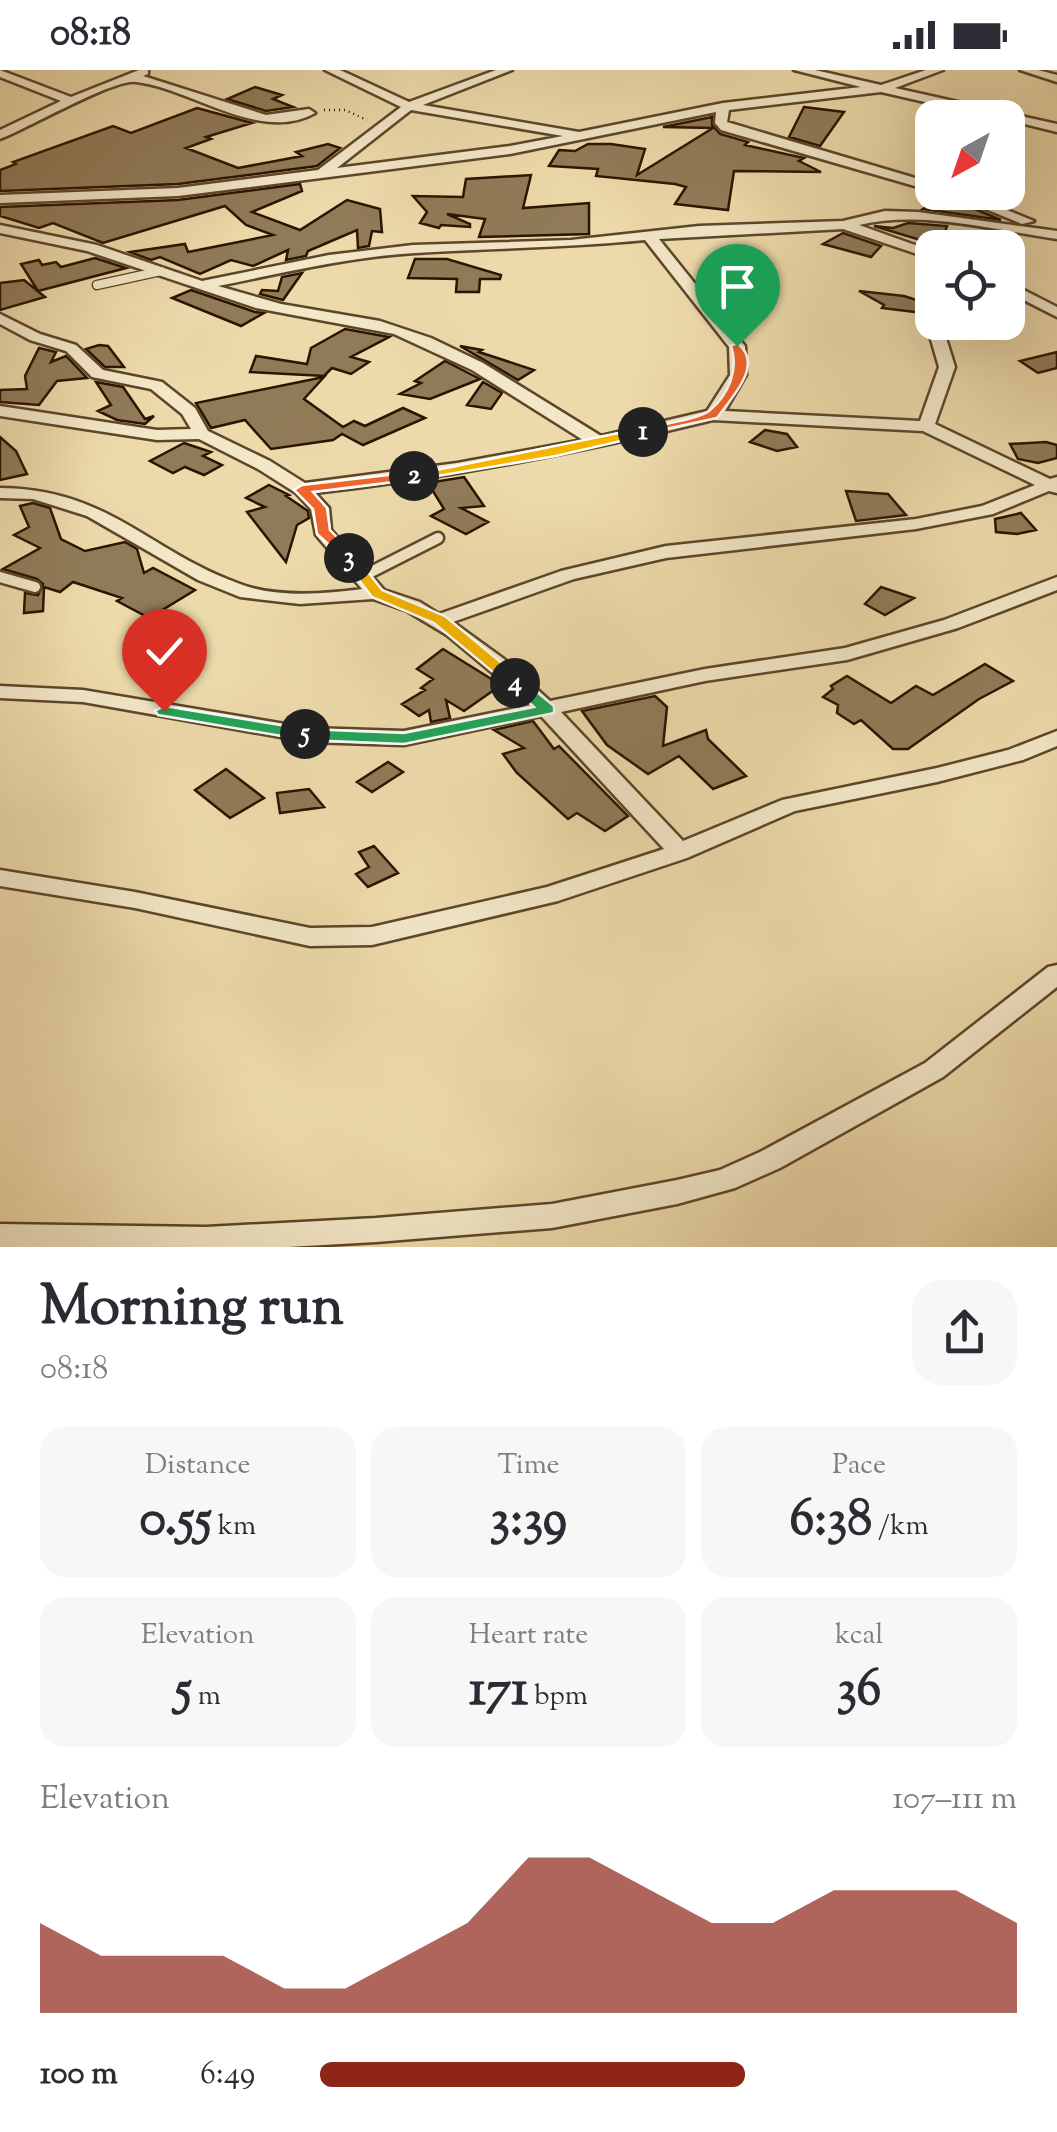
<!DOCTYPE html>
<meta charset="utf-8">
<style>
:root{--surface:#fff;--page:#f7f7f7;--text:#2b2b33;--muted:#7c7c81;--accent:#8f2418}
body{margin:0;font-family:"Sorts Mill Goudy",serif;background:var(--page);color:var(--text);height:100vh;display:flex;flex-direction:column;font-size:38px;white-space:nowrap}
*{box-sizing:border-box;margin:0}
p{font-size:32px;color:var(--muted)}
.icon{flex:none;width:55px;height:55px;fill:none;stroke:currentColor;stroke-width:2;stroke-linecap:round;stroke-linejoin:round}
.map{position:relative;height:1177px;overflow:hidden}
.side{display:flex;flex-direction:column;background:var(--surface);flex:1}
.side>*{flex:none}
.needle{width:65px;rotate:220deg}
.fabs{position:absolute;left:915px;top:30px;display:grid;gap:20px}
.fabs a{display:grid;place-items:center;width:110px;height:110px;border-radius:20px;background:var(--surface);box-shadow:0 10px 40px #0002;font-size:50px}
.pin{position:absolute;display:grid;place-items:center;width:85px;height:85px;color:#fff;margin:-102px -42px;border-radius:50% 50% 50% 0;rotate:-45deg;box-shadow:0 0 10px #0007}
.pin .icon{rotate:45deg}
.km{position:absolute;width:50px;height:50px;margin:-25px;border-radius:50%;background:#222;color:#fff;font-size:28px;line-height:50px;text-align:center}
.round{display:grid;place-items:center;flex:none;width:105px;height:105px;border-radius:30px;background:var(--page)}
.headline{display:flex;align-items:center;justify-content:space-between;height:170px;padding:0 40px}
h1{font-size:55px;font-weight:800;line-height:75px}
.stats{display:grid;grid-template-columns:repeat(3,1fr);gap:15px;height:170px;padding:10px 40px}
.stats div{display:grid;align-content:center;border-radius:25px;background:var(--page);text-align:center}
.stats b{font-size:50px;font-weight:800}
.stats small{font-size:28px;font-weight:400}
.stats p{font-size:28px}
.chart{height:280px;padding:20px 40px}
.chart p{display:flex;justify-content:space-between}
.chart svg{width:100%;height:180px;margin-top:10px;fill:var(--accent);opacity:.7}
ul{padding:0 40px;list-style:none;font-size:32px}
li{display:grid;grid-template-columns:160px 120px 1fr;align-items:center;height:75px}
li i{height:25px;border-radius:12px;background:var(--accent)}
.status{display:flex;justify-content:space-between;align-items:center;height:70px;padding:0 50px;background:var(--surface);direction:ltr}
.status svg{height:28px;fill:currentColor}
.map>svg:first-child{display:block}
.building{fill:#907b58;stroke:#2b1400;stroke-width:2.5}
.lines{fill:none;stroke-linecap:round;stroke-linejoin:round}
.service-far1-casing{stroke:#5c462a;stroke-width:11}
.service-casing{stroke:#5c462a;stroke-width:15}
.minor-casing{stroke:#5c462a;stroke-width:5}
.path{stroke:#2b1400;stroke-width:2.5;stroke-dasharray:1 4;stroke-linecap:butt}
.service-far1{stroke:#f3e7c8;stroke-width:8}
.service{stroke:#f3e7c8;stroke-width:10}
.minor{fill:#f3e7c8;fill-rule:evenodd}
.split-1{fill:#f0652b;stroke:#fff;stroke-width:2.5}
.split-2{fill:#f5b400;stroke:#fff;stroke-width:2.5}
.split-3{fill:#f0652b;stroke:#fff;stroke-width:2.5}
.split-4{fill:#f5b400;stroke:#fff;stroke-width:2.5}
.split-5{fill:#22a559;stroke:#fff;stroke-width:2.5}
.split-6{fill:#22a559;stroke:#fff;stroke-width:2.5}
</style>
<div class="status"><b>08:18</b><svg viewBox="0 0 49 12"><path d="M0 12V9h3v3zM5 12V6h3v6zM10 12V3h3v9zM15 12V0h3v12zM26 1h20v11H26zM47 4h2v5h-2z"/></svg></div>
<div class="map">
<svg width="1057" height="1177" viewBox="0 0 1057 1177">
<rect width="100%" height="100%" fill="#eddaaa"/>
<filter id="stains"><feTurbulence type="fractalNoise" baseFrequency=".002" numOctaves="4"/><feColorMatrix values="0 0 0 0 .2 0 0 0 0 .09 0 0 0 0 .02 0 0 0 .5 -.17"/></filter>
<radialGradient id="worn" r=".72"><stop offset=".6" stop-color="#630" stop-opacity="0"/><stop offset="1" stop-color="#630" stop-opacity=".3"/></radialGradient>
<!-- building -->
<path class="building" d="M255 17 282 25 273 29 293 37 266 41 227 29Z
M804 37 844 42 820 76 789 67Z
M197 38 252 53 206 67 211 69 186 78 238 98 302 86 296 82 328 74 340 78 317 96 178 114 0 121V100L16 94 13 92 113 56 131 63Z
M712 47V55L720 64 748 72 745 75 804 88 799 91 821 102 734 101 728 140 675 134 686 117 675 114 596 106 598 99 549 96 559 80 575 81 588 74H611L645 79 637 105 713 58 663 57Z
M531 105 523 138 589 133V164L479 167 485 149 447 144 470 154V157L441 155 439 158 420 153 427 142 413 126 463 127 466 109Z
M300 114 302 121 252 142 300 160 347 130 380 139 382 162 372 161 369 176 358 178 357 160 308 181 306 186 286 190 288 180 253 196 231 190 200 204 160 187 151 190 130 182 185 174 188 182 273 165 246 155 225 136 103 173 53 153 39 158 0 146V137L178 130Z
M944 126 1001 150 923 139Z
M908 153 947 156 940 176 874 156 893 158Z
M843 163 881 176 871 187 823 174Z
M95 188 126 198 38 221 21 194 39 190 42 195 56 192 61 197Z
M415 189H447L501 205 500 209H480L479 222H456L457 209 408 208Z
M302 203 283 230 260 224 262 220 278 221 282 207Z
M24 210 45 227 0 240V213Z
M191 220 255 242 264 243 241 256 172 228Z
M859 221 904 226 932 235V244L882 238 884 235Z
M345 259 389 267 351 287 369 292 351 304 332 298 324 306 250 302 256 286 307 294 311 278Z
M99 275 108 276 124 297H105L86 279Z
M460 276 482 280 479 282 534 300 518 310Z
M39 278 56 282 51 292 66 286 87 308 57 311 39 335 0 332V320L27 319 25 306Z
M1057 282V298L1038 303 1020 291Z
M445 291 480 309 430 329 400 324 421 313 415 311Z
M324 307 304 329 343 357 354 351 365 356 403 338 425 348 363 375 342 364 333 370 271 379 245 350 211 358 196 333Z
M96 312 123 317 145 349 154 346 145 354 117 350 98 341 111 335Z
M483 312 502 323 491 339 467 335Z
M765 360 787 364 797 377 777 381 750 372Z
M0 367 16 381 27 404 0 410Z
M1046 372 1057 375V388L1038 393 1018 389 1010 374Z
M184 373 211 382 203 386 222 395 204 405 185 397 173 403 150 391Z
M464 407 484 436 461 438 488 452 466 464 431 446 444 439 428 413Z
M269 415 289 425 286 426 308 441 309 448 297 455 286 492 247 442 265 437 246 428Z
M846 421 888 424 906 445 856 451Z
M33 433 50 438 61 469 85 481 125 472 137 479 144 503 153 498 195 520 164 539 168 542 153 550 117 531 122 528 73 512 60 522 44 517 43 541 24 543 25 523 38 525 43 514 37 509 3 499 40 478 14 465 29 457 20 436Z
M1021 443 1036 460 1017 464 996 462 995 449Z
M881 517 914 528 885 545 865 534Z
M443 579 501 615 464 641 446 630 450 648 431 652 429 640 419 646 402 634 425 620 421 618 433 609 417 599Z
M985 594 1013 611 979 629 908 679H893L861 650 854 654 837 643 838 635 823 627 833 619 831 616 847 606 891 633 916 616 933 625Z
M655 626 667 637 663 676 706 660 708 669 746 706 713 719 679 686 648 704 607 675 582 641Z
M533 651 554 679 559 676 628 746 605 761 577 743 568 749 517 703 503 684 524 678 494 660Z
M388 692 403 702 372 722 357 712Z
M226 699 264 728 230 748 195 720Z
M309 719 324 737 280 743 277 723Z
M374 776 398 803 368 817 356 804 369 797 359 782Z"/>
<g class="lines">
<defs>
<path id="service-far1" d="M97 215 161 201"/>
<path id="service" d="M363 506 438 468
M0 507 35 517"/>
<path id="minor" d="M0 0 71 27 139 0H148V4L143 6 266 45 309 39 315 43C260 74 191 18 136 12 113 9 27 59 0 69V60L61 31 0 7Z
M325 0H340L409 32 496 0H512L423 35 579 62 723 33 861 17 794 0H815L881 15 926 0H943L895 18 1057 54V62L1008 50V48H995L881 22 729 40 727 52 932 113V121L721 60 715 53 716 42 510 84 178 126 0 133V125L178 118 318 100 401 37ZM411 40 563 66 510 76 337 98Z
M1020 0H1038L1057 5V12Z
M944 122H963L1034 151 1022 154Z
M885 141 918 142 1057 161V169C993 160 922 140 859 155L932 181V189L843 159 659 169 745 276 746 305 725 341 920 351 939 297 926 252 932 248V252H941L955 297 935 354 1050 409 1057 407V423L1049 421 993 444 916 459 666 488 574 509 453 552 504 589 550 631 705 599 845 578 944 550 1057 507V520L958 558 847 590 705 611 561 642 683 771 782 730 937 698 1008 680 1057 661V676L1023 690 937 712 795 741 687 788 558 831 372 875 310 876 135 838 0 816V800L135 822 310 858 372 857 547 817 664 779 541 646 404 675 309 672 83 632 0 628V616L83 620 309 658 404 661 531 635 447 565 407 541 373 529 300 534 240 527 198 510 87 446 33 429 0 428V418C109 419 148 481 240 514 276 528 325 524 362 519L316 465 311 439 296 423 258 399 199 369 157 370 0 346V336L157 360 191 359 182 344 151 319 92 307 66 281 30 270 0 254V244L40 264 76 275 103 300 162 312 195 338 208 361 270 391 305 413 457 393 583 370 472 300 394 264 256 238 87 181 0 163V155L97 175 202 211 329 185 413 175 571 170 699 156 843 151ZM645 170 729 277 730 305 707 341 601 366 483 293 431 268 380 251 281 234 218 216C283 203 348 187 415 183 492 178 569 178 645 170ZM713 350 923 361 1035 415 982 436 916 449 666 476 561 501 439 544 420 532 384 520 331 460 329 438 315 423C450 408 582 382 713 350Z
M1008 212 1057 237V247L1008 222Z
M1057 895V917L943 1007 780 1098 735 1118 677 1134 552 1158 376 1172 288 1177H0V1154L206 1157 376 1148 552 1134 677 1110 720 1100 760 1082 925 993 1048 897Z"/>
</defs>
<!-- service-far1 casing -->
<use href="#service-far1" class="service-far1-casing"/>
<!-- service casing -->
<use href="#service" class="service-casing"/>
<!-- minor casing -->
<use href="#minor" class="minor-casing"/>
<!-- path -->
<path class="path" d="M324 40H345L367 50"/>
<!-- service-far1 -->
<use href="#service-far1" class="service-far1"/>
<!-- service -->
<use href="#service" class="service"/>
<!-- minor -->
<use href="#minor" class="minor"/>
</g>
<!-- split-1 -->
<path class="split-1" d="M737 273C765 294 732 327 717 348L638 365V360C654 355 697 350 709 341 729 325 739 299 731 276Z"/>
<!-- split-2 -->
<path class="split-2" d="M643 358 649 362 647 365 556 386 414 410 407 406Z"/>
<!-- split-3 -->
<path class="split-3" d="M414 402 421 406 418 409 313 422 327 438 330 460 357 488 349 493 317 464 313 439 294 420 302 415Z"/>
<!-- split-4 -->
<path class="split-4" d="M344 485H355L382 520 445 546 521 609V616H510L434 553 372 527 342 488Z"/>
<!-- split-5 -->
<path class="split-5" d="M510 609H521L554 636V643L404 674 305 670 297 664 305 659 404 663 534 637 510 616Z"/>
<!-- split-6 -->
<path class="split-6" d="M164 636 305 659 314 664 305 670 158 645 155 641Z"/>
<rect width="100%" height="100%" filter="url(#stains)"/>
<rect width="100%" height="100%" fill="url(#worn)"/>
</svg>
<div class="fabs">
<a><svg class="needle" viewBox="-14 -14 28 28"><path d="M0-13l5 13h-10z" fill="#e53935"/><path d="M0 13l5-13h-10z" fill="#7c7c81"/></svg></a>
<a><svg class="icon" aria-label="locate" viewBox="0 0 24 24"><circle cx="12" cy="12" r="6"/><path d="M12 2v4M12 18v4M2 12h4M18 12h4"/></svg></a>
</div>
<div class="pin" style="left:737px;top:276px;background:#1e9e55"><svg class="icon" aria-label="arrive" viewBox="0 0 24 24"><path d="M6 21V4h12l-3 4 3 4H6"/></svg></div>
<div class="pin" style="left:164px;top:641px;background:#d93025"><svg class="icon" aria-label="check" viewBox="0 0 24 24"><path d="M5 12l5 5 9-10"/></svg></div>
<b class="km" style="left:643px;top:362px">1</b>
<b class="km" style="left:414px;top:406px">2</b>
<b class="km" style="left:349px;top:488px">3</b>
<b class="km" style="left:515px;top:613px">4</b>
<b class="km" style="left:305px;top:664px">5</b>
</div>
<section class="side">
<div class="headline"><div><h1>Morning run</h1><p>08:18</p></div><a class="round"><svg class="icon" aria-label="share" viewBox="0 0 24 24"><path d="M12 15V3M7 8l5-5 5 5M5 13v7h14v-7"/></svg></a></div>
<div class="stats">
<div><p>Distance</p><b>0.55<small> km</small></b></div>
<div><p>Time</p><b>3:39</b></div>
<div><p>Pace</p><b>6:38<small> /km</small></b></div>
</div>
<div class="stats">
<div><p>Elevation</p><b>5<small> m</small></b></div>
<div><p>Heart rate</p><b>171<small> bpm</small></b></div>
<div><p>kcal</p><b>36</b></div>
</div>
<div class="chart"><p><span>Elevation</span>107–111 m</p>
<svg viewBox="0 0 160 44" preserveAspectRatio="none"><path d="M0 44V22L10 30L20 30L30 30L40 38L50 38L60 30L70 22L80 6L90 6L100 14L110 22L120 22L130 14L140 14L150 14L160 22V44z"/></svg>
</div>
<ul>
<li><b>100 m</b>6:49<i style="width:61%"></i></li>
</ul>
</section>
